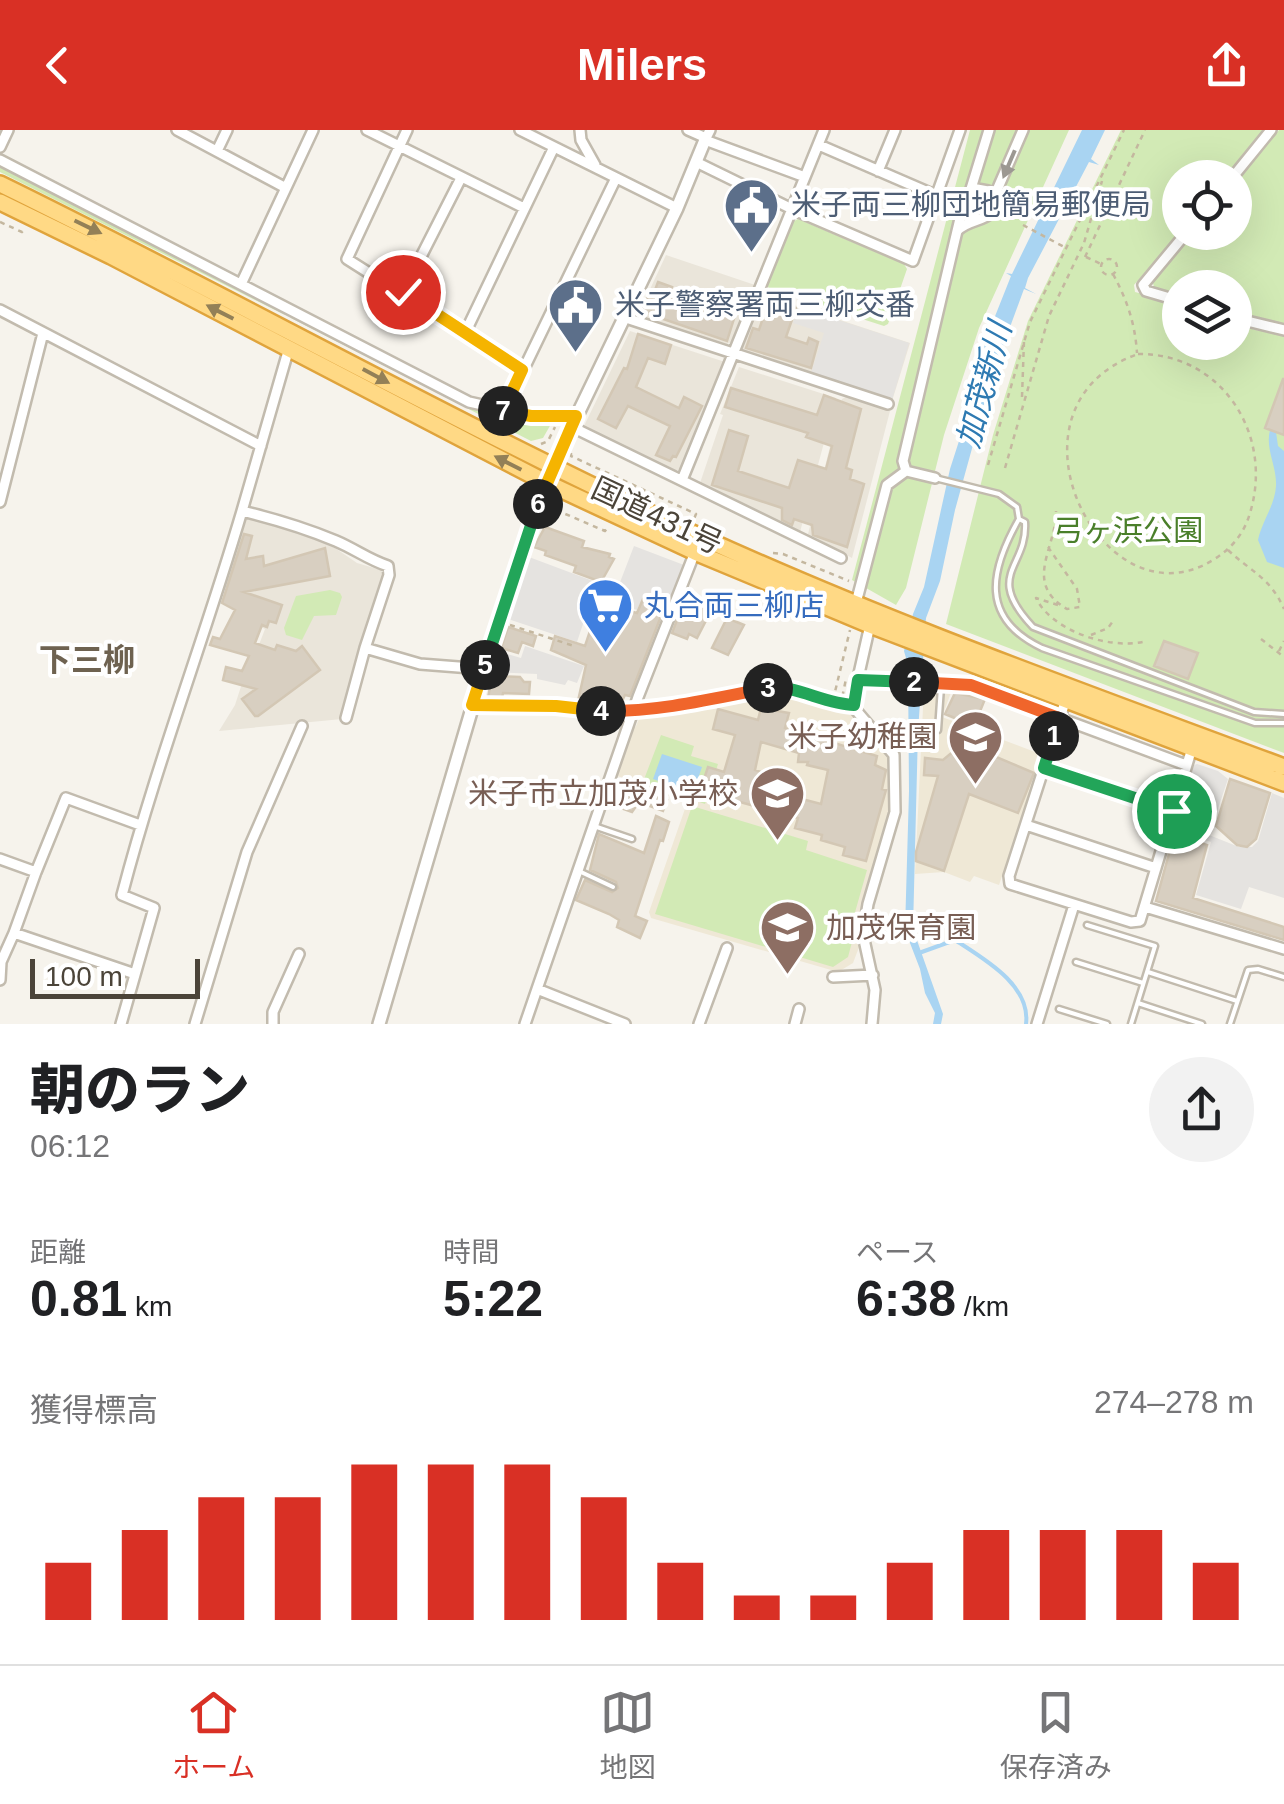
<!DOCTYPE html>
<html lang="ja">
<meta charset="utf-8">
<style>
:root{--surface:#fff;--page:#f2f2f2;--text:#202124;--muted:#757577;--line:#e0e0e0;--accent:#d93025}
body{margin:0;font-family:Arial,"Noto Sans JP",sans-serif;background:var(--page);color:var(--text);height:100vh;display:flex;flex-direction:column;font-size:38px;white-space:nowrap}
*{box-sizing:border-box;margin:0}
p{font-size:32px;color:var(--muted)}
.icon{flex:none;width:55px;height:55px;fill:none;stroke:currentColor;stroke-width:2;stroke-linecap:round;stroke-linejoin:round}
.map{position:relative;height:894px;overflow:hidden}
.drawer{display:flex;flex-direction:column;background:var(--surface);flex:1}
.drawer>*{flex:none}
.buttons{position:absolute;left:1162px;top:30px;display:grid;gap:20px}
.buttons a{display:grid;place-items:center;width:90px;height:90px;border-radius:50%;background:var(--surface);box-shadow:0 10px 40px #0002;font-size:50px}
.scale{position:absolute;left:30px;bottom:25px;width:170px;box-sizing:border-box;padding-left:10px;border:5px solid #4b4439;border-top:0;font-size:28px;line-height:35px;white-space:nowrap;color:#4b4439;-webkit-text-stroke:8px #fff;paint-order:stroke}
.pin{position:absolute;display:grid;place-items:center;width:85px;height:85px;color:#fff;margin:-42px;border:5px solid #fff;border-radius:50%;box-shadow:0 2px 10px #0007}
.km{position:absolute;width:50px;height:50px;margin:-25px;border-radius:50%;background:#222;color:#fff;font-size:28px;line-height:50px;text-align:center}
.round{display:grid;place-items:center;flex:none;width:105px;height:105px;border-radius:52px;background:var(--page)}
.summary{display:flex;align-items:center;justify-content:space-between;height:170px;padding:0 30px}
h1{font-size:55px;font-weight:800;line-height:75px}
.stats{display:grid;grid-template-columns:repeat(3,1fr);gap:15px;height:170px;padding:10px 30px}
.stats div{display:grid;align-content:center}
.stats b{font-size:50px;font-weight:800}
.stats small{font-size:28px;font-weight:400}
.stats p{font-size:28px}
.chart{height:280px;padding:20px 30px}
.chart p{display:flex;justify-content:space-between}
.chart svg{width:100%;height:180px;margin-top:10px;stroke:var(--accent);stroke-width:6}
header{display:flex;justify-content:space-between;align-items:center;height:130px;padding:0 30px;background:var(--accent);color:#fff;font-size:45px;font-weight:800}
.dock{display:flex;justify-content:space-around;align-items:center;height:140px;border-top:2px solid var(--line);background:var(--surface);font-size:28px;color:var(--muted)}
.dock a{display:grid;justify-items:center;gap:5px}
.dock .active{color:var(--accent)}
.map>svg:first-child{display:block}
.residential{fill:#eae5da}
.education{fill:#efe8d6}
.green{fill:#d2eab5}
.parking{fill:#e5e3e0}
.water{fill:#a9d4f2}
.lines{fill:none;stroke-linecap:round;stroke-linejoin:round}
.stream{stroke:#a9d4f2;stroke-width:4}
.building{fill:#d8cfc1;stroke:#d3c7b4;stroke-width:2.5;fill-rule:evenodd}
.service-casing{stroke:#c2bbae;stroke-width:9}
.minor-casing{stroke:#c2bbae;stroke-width:14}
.tertiary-casing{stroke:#c2bbae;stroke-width:16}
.trunk-casing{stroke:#e0a43c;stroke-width:20}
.path{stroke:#c4b79f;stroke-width:2.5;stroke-dasharray:5 5;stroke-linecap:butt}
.service{stroke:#fff;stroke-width:4}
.minor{stroke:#fff;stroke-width:9}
.tertiary{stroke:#fff;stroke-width:11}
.trunk{stroke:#ffd985;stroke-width:15}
.path-bridge{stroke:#c4b79f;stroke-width:2.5;stroke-dasharray:5 5;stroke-linecap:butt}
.oneway{fill:#9c9892}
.oneway2{fill:#938057}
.split-1-casing{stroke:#fff;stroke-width:20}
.split-2-casing{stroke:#fff;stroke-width:20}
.split-3-casing{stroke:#fff;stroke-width:20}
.split-4-casing{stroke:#fff;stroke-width:20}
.split-5-casing{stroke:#fff;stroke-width:20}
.split-6-casing{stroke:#fff;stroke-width:20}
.split-7-casing{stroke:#fff;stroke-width:20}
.split-8-casing{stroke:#fff;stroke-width:20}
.split-1{stroke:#22a559;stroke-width:12}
.split-2{stroke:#f0652b;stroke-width:12}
.split-3{stroke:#22a559;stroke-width:12}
.split-4{stroke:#f0652b;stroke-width:12}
.split-5{stroke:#f5b400;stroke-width:12}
.split-6{stroke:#22a559;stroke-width:12}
.split-7{stroke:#f5b400;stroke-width:12}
.split-8{stroke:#f5b400;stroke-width:12}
.labels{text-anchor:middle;stroke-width:8;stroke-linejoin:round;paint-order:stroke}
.service-label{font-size:30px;fill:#4e5e75;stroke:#fff;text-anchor:start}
.street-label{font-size:30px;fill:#4b4439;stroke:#fff}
.park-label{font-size:30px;fill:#4a7f2a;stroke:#fff}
.shop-label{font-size:30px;fill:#366cbe;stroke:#fff;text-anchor:start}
.education-label{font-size:30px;fill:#785e54;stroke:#fff;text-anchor:end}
.water-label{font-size:32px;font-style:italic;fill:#2e7ab2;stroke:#fff}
.neighbourhood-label{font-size:32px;font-weight:bold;fill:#6e6250;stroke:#fff}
</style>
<header><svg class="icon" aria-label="back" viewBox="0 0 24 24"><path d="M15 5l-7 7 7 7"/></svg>Milers<svg class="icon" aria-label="share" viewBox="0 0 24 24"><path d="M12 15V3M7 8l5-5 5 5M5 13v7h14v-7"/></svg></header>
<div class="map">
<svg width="1284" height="894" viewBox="0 0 1284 894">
<rect width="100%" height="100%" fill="#f6f3ec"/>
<!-- residential -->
<path class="residential" d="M666 125 755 155 731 212 725 215 637 187Z
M767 166 910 213 892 271 744 222 742 216 761 168Z
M630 201 725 232 681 338 674 342 584 296Z
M739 237 836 268 800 402 700 353 723 285 720 284Z
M846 267 890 281 852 428 808 404 842 269Z
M250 388 287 397 335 418 357 433 381 440 383 445 342 589 219 601 235 575 246 541H249L265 499 256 495 264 469 225 458 245 390Z"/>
<!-- education -->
<path class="education" d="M924 557H953L942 587 1043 625 999 755 974 746 970 752 944 742 915 744Z
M778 558 850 580 892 633 893 676 858 798 861 812 853 833 838 842 651 788 649 782 687 673 615 645 629 603 636 596 642 582 697 576Z"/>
<!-- green -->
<path class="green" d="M970 0H1069L979 198 944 305 906 458 896 475 852 450Z
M1121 0H1266L1227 47 1180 48V102L1134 155 1135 162 1180 174V212H1235V192L1255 200 1284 204V623L946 494 993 305 1028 191Z
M1279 0H1284V196L1235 183V158H1180V167L1155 161 1152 149 1192 103 1235 102V51Z
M0 37 283 181 285 185 0 42Z
M798 89 904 134 907 139 888 194 884 196 769 159 767 154 792 92Z
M287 181C364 222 463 289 551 294L543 308 531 311 291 188Z
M330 460 340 463 342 467 336 485 314 486 302 510 286 505 284 498 296 466Z
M661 605 694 616 691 626 718 634 705 674 643 652Z
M692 676 808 711 806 720 867 740 850 800 852 812 848 827 833 837 655 784Z"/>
<!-- parking -->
<path class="parking" d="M798 177 909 213 892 270 811 243 824 203 793 193Z
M634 416 684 435 668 475 643 467 637 480 614 472 609 486 588 479 577 512 508 489 529 427 617 460Z
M525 516 584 536 577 553 568 550 565 555 537 549V544L491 542 497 521 521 528Z
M1197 634 1218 641 1228 649 1209 705 1239 717H1252L1258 711 1272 663 1284 668V768L1249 757 1241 779 1196 765 1211 712 1174 700 1194 635Z"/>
<!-- water -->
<path class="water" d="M1082 0H1105L1091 29 1099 35 1089 32 1028 148 1025 158 1036 164 1024 159 992 246 955 380 940 451 926 488 918 601 913 799 943 884 941 894H933L935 883 925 863 920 839 905 800 909 661 908 535 904 521 913 484 924 457 950 339 977 255 984 214 1011 146 1006 143 1012 144Z
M1270 300 1276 302 1278 316 1284 321V438L1267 432 1258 410C1262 391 1275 375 1276 356 1277 336 1265 319 1270 300Z
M662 624 702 637 693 663 653 649Z"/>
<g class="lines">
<!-- stream -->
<path class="stream" d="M919 823 955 810C984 829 1031 855 1026 894"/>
</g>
<!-- building -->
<path class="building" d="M658 152 672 157 670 162 694 169 695 165 737 179 727 211 640 181 648 166 652 168Z
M765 168 796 178 786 207 807 214 809 208 818 212 811 238 746 218 753 198 759 200 765 182 760 180Z
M638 204 671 215 665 234 648 228 636 257 679 278 684 267 702 276 676 327 673 326 670 331 656 325 670 296 628 276 616 298 598 289 624 238 627 239Z
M1283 249H1284V305L1265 298Z
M731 258 817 285 824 265 861 279 846 338 852 340 850 349 864 354 847 417 813 405 812 395 794 389 792 395 782 390V378L712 355 729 300 748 306 738 341 789 358 798 330 826 339 832 316 806 307 808 303 725 277Z
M545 397 584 411 582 417 610 424 609 427 614 429 601 452 574 442 576 436 545 425 546 421 534 417Z
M244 404 252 406 246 429 263 426 264 436 325 418 330 446 244 462 282 475 276 493 269 491 267 497 262 495 255 513 275 520 277 515 296 521 302 516 320 540 258 586H255L242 569 256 559 223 550 226 537 242 541 249 526 210 515 213 507 220 509 235 480 222 473Z
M688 461 714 475 697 508 689 504 687 509 672 503Z
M643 469 665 476 630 566 625 565 622 571 600 564 593 572 578 571 586 535 551 520 555 506 585 516 593 492 604 496 605 491 609 493 614 477 637 483Z
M727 488 744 495 728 525 712 518Z
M508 497 536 506 533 516 522 512 518 523 501 518Z
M1164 511 1198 523 1188 549 1154 536Z
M492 546 520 547 524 552H530L529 564 503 563 502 568H488Z
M955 563 985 569 974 596 945 584Z
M761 578 789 583 785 598 877 626 875 635 886 640 882 659 886 660 866 731 843 725 845 717 821 710 822 705 795 698 798 688 700 661 708 637 724 642 735 605 713 599 718 579 758 590ZM761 612 799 623 798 632H808L807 635 828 640 821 674 771 661 773 646 755 640Z
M955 620H964L963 622 993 631 994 626 1034 643 1018 683 969 664 944 741 916 731V722L938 646 924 645 925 628 943 630Z
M1230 649 1270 663 1256 709 1247 717 1237 715 1216 696Z
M631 653 641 656 640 661 667 670 663 681 639 672 632 682 615 676 620 658H628Z
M656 686 669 692 663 711 660 710 635 786 647 791 640 808 617 797 619 790 609 784 576 770 585 750 612 762 618 758 616 752 590 740 599 704 644 723Z
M1181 706 1207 715 1193 768 1284 797V810L1156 771 1170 720 1176 721Z"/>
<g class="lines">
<defs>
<path id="service" d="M935 348 999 364 1017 377 1019 389 1025 392C1028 438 983 444 1033 497L1254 582 1284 584
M1019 389C990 440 979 488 1042 518L1255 593H1284
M938 600 941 557
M594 696 632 709
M581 742 613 757
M1087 795 1155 816 1131 894
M1076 832 1143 853
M1148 842 1237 871
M1138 873 1202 894
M1059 879 1107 894
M1230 894 1248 840 1258 839 1284 847"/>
<path id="minor" d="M177 0 286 58
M367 0 524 78
M407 0 347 129 522 240
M520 0 677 78
M580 0 581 10 595 35
M688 0 706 8
M710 0 705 10 805 47
M819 15 937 66
M0 17 8 0
M217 21 227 0
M0 30 469 272 531 286H575
M696 32 792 79 913 131 960 0
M878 41 895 0
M1232 48 1271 0
M970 62 989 0
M994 67 1023 0
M963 76 957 101C970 86 998 94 994 67L988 61 977 59 963 70V80L969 87 978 89
M242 152 313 0
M403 162 461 48
M1180 171 1146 161 1143 155 1187 102
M0 180 261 316
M623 187 888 274
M1235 188 1284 200
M465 203 554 17
M289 218 242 381C275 389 305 398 336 411 355 419 369 430 388 436L389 445 365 518
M503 282 616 48
M570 296 841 428
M935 348 906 341 903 331 957 101
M682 350 824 0
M0 372 43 203
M856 473 887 355 906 341
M870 495 853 570 855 579 894 625 895 682 868 774 863 805 875 860 872 894
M858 549 971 555 1186 635
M1066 569 1009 746 1010 754 1131 792 1140 791 1192 618
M473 575 634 582
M346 588 365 518 420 534 484 539
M1044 638 1174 681
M1026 695 1156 738
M0 729 36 742 14 803 135 844
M36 742 66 668 140 695
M1145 777 1284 819
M833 847 873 845
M0 850 1 832 14 803
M121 894 154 778 122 765C156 635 204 510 242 381
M195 894 247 722 302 596
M273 894V882L299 824
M525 894 537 859
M625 894 537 859 638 567 695 422
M699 894 727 818
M795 894 799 879
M1037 894 1074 775"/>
<path id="tertiary" d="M379 894 473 575 545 352 677 78 705 10"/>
<path id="trunk" d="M0 54C235 169 463 298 701 407 891 494 1089 564 1284 637
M0 72 111 126 545 352 695 422 870 495 1284 653"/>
</defs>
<!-- service casing -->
<use href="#service" class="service-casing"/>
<!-- minor casing -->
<use href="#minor" class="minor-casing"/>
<!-- tertiary casing -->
<use href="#tertiary" class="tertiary-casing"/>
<!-- trunk casing -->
<use href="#trunk" class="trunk-casing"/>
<!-- path -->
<path class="path" d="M0 92 22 102 24 99
M1085 127 1145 0
M1086 127 1101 134
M1101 137a8 8 0 1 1 16 0a8 8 0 1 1-16 0Z
M1113 144C1127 170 1135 193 1137 223
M1138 224C1222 223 1274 305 1250 383 1244 404 1231 419 1213 430 1101 499 991 276 1138 224Z
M1022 267 1024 211
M541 314 548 311 555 297
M571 323V326L696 384 694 389
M988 335 1030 192 1124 0
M1005 338 1049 186 1084 113 1102 51
M552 371 556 380 605 401 607 398
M1048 417 1077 459 1080 477 1067 479C1022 453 1057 417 1056 381
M1228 420C1251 442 1270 447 1284 479
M773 423 783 424 849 451
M1058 475 1036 468C1052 501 1108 519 1143 512
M510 495 574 516
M1091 505 1108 498 1113 491
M1261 509 1284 527
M1279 521 1284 511
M834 566 842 568 846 549
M833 570 850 500
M645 580 699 574 776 557 842 575"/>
<!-- service -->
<use href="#service" class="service"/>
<!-- minor -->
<use href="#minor" class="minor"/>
<!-- tertiary -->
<use href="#tertiary" class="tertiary"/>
<!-- trunk -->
<use href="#trunk" class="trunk"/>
<!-- path-bridge -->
<path class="path-bridge" d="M1023 95 1066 118"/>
</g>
<!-- one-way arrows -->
<defs><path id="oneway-solid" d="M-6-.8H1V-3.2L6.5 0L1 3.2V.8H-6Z" transform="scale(2.5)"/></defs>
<use class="oneway" href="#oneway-solid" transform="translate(1009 34) rotate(113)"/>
<g class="oneway2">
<use href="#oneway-solid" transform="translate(88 97) rotate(26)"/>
<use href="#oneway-solid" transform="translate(220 182) rotate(-153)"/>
<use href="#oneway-solid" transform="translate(376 246) rotate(28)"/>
<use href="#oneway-solid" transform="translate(508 333) rotate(-153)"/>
</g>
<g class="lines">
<defs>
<path id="split-1" d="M1054 606 1044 638 1174 681"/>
<path id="split-2" d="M914 552 971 555 1059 588 1054 606"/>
<path id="split-3" d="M768 558C793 554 825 574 854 575L858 550 914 552"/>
<path id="split-4" d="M601 581C658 582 712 569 768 558"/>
<path id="split-5" d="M485 535 472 575 556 576 601 581"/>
<path id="split-6" d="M485 535 538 374"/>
<path id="split-7" d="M503 281 531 286H576L538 374"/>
<path id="split-8" d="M403 162 522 240 503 281"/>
</defs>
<!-- split-1 casing -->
<use href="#split-1" class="split-1-casing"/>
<!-- split-2 casing -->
<use href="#split-2" class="split-2-casing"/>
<!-- split-3 casing -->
<use href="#split-3" class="split-3-casing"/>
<!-- split-4 casing -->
<use href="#split-4" class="split-4-casing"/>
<!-- split-5 casing -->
<use href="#split-5" class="split-5-casing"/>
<!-- split-6 casing -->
<use href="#split-6" class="split-6-casing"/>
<!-- split-7 casing -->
<use href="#split-7" class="split-7-casing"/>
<!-- split-8 casing -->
<use href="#split-8" class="split-8-casing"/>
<!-- split-1 -->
<use href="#split-1" class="split-1"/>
<!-- split-2 -->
<use href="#split-2" class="split-2"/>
<!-- split-3 -->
<use href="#split-3" class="split-3"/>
<!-- split-4 -->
<use href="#split-4" class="split-4"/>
<!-- split-5 -->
<use href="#split-5" class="split-5"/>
<!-- split-6 -->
<use href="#split-6" class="split-6"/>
<!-- split-7 -->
<use href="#split-7" class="split-7"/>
<!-- split-8 -->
<use href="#split-8" class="split-8"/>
</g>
<!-- icons -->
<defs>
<symbol id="civic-pin" viewBox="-11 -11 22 30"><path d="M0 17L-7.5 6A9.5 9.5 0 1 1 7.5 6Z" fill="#5c6f8a" stroke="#fff"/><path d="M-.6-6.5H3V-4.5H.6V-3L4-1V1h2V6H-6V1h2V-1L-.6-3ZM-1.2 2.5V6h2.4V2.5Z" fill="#fff"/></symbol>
<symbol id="supermarket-pin" viewBox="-11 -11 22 30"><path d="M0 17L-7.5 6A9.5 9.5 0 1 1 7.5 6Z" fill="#3f7fe0" stroke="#fff"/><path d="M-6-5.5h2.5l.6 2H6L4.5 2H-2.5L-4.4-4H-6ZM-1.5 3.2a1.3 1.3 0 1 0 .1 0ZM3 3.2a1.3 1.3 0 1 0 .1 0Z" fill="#fff"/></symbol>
<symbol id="school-pin" viewBox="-11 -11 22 30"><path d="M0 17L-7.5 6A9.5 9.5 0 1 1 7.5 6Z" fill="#8d6e63" stroke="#fff"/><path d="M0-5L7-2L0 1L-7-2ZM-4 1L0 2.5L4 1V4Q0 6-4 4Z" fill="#fff"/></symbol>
</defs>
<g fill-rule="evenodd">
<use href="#civic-pin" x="720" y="44" width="63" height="86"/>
<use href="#civic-pin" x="544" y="144" width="63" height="86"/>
<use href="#supermarket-pin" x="574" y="444" width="63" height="86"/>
<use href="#school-pin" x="944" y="576" width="63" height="86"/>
<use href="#school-pin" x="746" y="632" width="63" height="86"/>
<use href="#school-pin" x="756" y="766" width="63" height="86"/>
</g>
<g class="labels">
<!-- service labels -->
<g class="service-label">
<text x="791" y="85">米子両三柳団地簡易郵便局</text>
<text x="615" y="185">米子警察署両三柳交番</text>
</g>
<!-- street labels -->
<g class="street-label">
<text transform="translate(657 386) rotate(25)" y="10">国道431号</text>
</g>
<!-- park labels -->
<g class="park-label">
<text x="1128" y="411">弓ヶ浜公園</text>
</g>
<!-- shop labels -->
<g class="shop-label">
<text x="644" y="486">丸合両三柳店</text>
</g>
<!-- education labels -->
<g class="education-label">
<text x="937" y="617">米子幼稚園</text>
<text x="738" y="674">米子市立加茂小学校</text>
<text x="826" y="808" text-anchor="start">加茂保育園</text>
</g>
<!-- water labels -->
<g class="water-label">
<text transform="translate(984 255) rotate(-75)" y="11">加茂新川</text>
</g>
<!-- neighbourhood labels -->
<g class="neighbourhood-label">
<text x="87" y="541">下三柳</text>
</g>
</g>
</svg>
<div class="buttons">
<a><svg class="icon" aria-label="locate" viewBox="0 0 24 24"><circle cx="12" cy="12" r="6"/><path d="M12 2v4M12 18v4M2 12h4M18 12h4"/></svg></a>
<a><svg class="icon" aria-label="layers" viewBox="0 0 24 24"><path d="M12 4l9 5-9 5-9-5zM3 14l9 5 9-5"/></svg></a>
</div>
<div class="scale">100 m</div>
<div class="pin" style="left:1174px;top:681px;background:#1e9e55"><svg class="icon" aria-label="arrive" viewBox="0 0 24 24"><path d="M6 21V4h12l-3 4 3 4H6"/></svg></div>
<div class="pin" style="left:403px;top:162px;background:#d93025"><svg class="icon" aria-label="check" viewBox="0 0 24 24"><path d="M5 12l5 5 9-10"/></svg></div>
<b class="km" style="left:1054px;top:606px">1</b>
<b class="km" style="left:914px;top:552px">2</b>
<b class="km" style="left:768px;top:558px">3</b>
<b class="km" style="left:601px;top:581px">4</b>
<b class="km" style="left:485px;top:535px">5</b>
<b class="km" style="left:538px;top:374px">6</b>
<b class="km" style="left:503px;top:281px">7</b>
</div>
<section class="drawer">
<div class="summary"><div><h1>朝のラン</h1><p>06:12</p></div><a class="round"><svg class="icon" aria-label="share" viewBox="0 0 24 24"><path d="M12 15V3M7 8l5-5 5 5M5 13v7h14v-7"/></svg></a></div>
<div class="stats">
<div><p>距離</p><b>0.81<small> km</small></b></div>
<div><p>時間</p><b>5:22</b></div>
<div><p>ペース</p><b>6:38<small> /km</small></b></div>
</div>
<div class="chart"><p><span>獲得標高</span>274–278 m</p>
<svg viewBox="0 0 160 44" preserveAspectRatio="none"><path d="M5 44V30M15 44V22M25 44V14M35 44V14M45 44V6M55 44V6M65 44V6M75 44V14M85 44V30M95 44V38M105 44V38M115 44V30M125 44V22M135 44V22M145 44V22M155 44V30"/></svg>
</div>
</section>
<nav class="dock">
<a class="active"><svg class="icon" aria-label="home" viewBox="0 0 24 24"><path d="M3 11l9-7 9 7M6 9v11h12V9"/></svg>ホーム</a>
<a><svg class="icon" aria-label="map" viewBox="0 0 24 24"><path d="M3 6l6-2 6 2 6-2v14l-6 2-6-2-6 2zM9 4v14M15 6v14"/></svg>地図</a>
<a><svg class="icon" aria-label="saved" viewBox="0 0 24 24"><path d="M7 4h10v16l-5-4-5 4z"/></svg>保存済み</a>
</nav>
